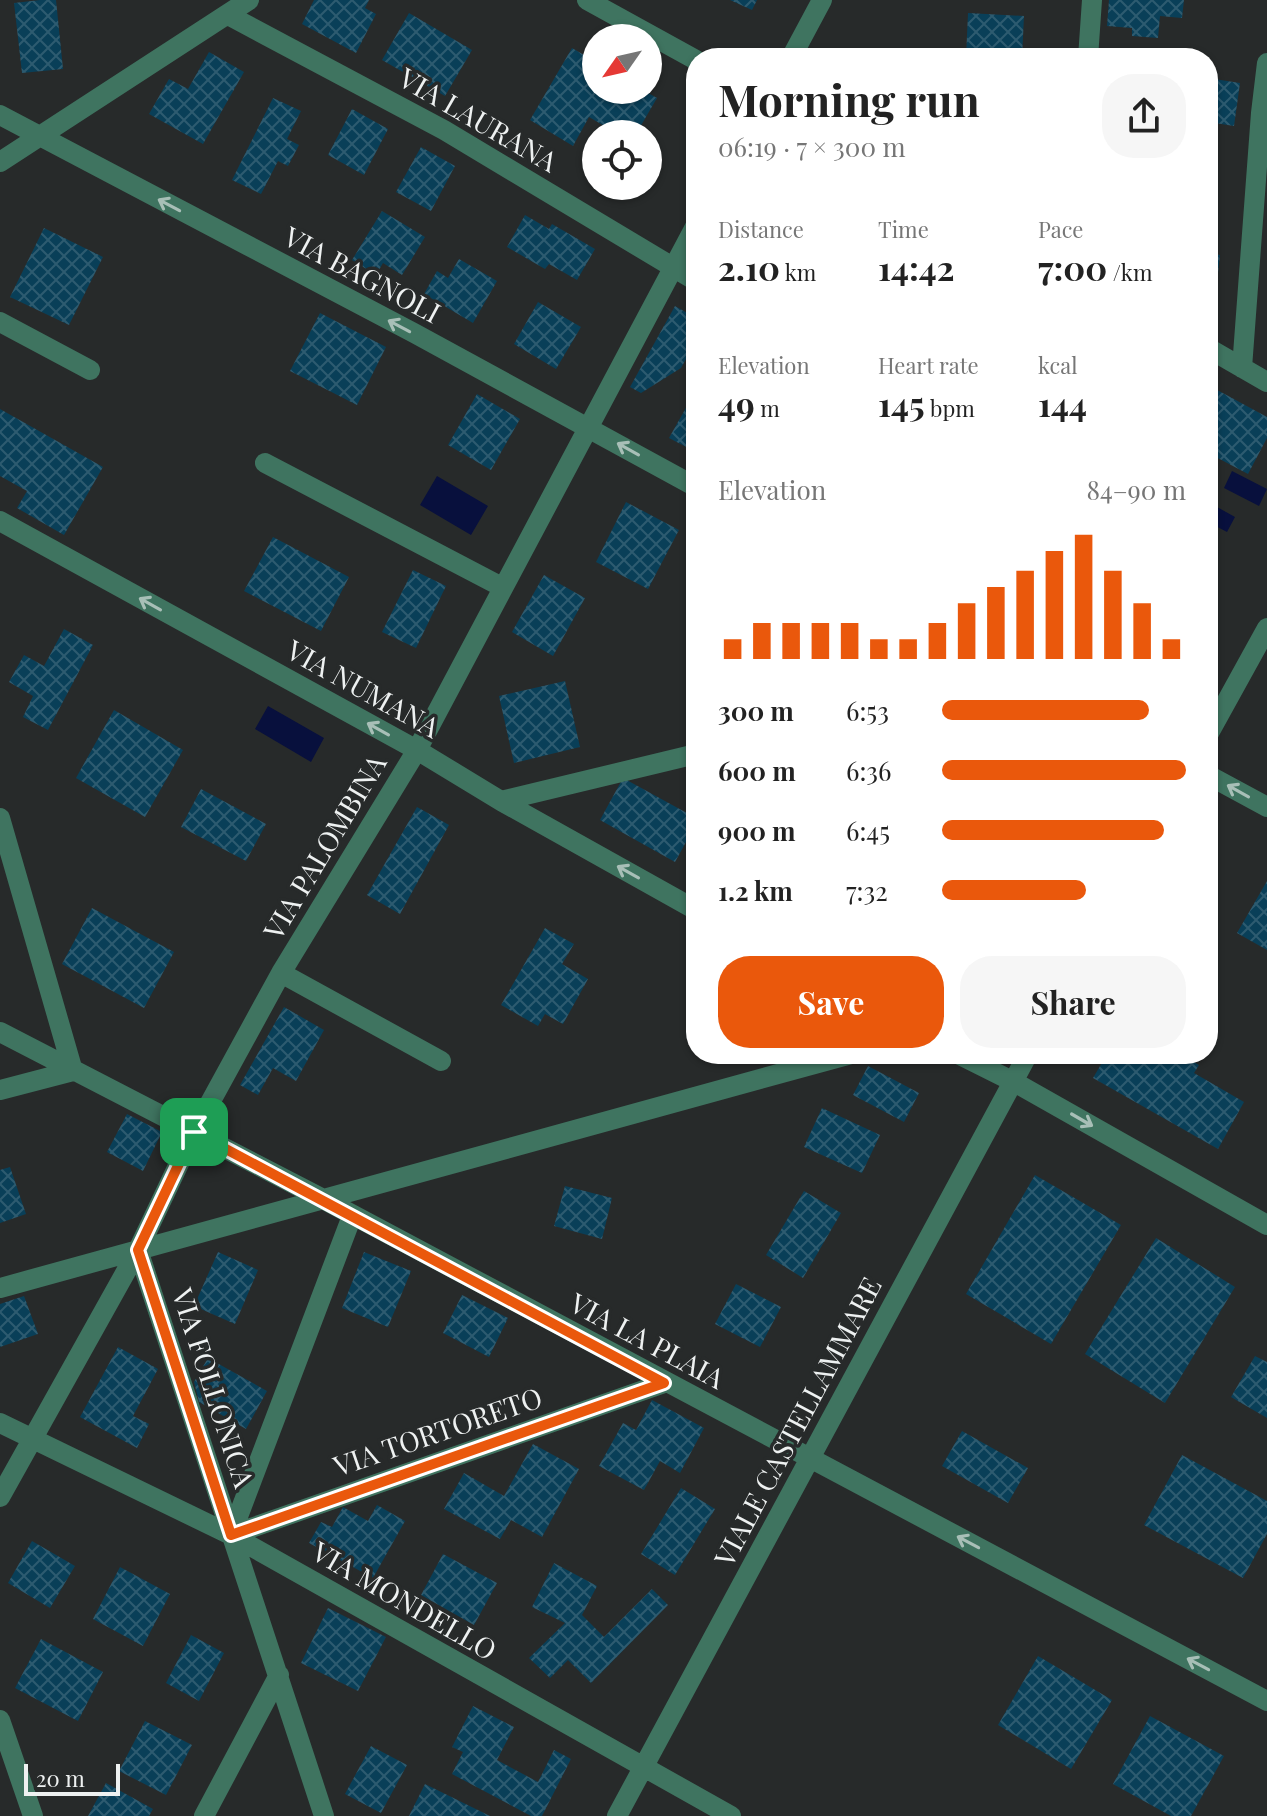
<!DOCTYPE html>
<meta charset="utf-8">
<style>
:root{--surface:#fff;--page:#f6f6f6;--text:#222;--muted:#767676;--accent:#ea580c}
body{margin:0;font-family:"Playfair Display",serif;background:var(--page);color:var(--text);height:100vh;display:flex;flex-direction:column;font-size:30px;white-space:nowrap}
*{box-sizing:border-box;margin:0}
p{font-size:26px;color:var(--muted)}
.icon{flex:none;width:44px;height:44px;fill:none;stroke:currentColor;stroke-width:2;stroke-linecap:round;stroke-linejoin:round}
.map{position:relative;flex:1;overflow:hidden}
.drawer{position:absolute;left:686px;top:48px;width:532px;height:1016px;display:flex;flex-direction:column;background:var(--surface);border-radius:32px;box-shadow:0 2px 6px #0004}
.drawer>*{flex:none}
.needle{width:52px;rotate:236deg}
.fabs{position:absolute;left:582px;top:24px;display:grid;gap:16px}
.fabs a{display:grid;place-items:center;width:80px;height:80px;border-radius:50%;background:var(--surface);box-shadow:0 2px 6px #0004;font-size:40px}
.scale{position:absolute;left:24px;bottom:20px;width:96px;box-sizing:border-box;padding-left:8px;border:4px solid #eef1f1;border-top:0;font-size:22px;line-height:28px;white-space:nowrap;color:#eef1f1;-webkit-text-stroke:6px #272a2a;paint-order:stroke}
.pin{position:absolute;display:grid;place-items:center;width:68px;height:68px;color:#fff;margin:-34px;border-radius:16px;box-shadow:0 4px 12px #0006}
.round{display:grid;place-items:center;flex:none;width:84px;height:84px;border-radius:32px;background:var(--page)}
.headline{display:flex;align-items:center;justify-content:space-between;height:136px;padding:0 32px}
h1{font-size:44px;font-weight:700;line-height:60px}
.stats{display:grid;grid-template-columns:repeat(3,1fr);gap:12px;height:136px;padding:8px 32px}
.stats div{display:grid;align-content:center}
.stats b{font-size:34px;font-weight:700}
.stats small{font-size:22px;font-weight:400}
.stats p{font-size:22px}
.chart{height:224px;padding:16px 32px}
.chart p{display:flex;justify-content:space-between}
.chart svg{width:100%;height:144px;margin-top:8px;stroke:var(--accent);stroke-width:6}
.action{display:flex;gap:16px;margin-top:auto;padding:16px 32px}
.action a{flex:1;height:92px;border-radius:32px;background:var(--accent);color:#fff;font-size:32px;font-weight:700;line-height:92px;text-align:center}
.action a+a{background:var(--page);color:var(--text)}
ul{padding:0 32px;list-style:none;font-size:26px}
li{display:grid;grid-template-columns:128px 96px 1fr;align-items:center;height:60px}
li i{height:20px;border-radius:10px;background:var(--accent)}
.map>svg:first-child{display:block}
.water{fill:#08103d}
.building{fill:url(#building-cross-hatch)}
.lines{fill:none;stroke-linecap:round;stroke-linejoin:round}
.minor{stroke:#3f7460;stroke-width:20}
.oneway{stroke:#a8bfb7}
.route-casing{stroke:#fff;stroke-width:16}
.route{stroke:#ea580c;stroke-width:10}
.labels{text-anchor:middle;stroke-width:7;stroke-linejoin:round;paint-order:stroke}
.street-label{font-size:28px;fill:#eef1f1;stroke:#272a2a}
</style>
<div class="map">
<svg width="1267" height="1816" viewBox="0 0 1267 1816">
<defs>
<pattern id="building-cross-hatch" width="8" height="8" patternUnits="userSpaceOnUse" patternTransform="scale(2)"><rect width="8" height="8" fill="#093f58"/><path d="M0 0l8 8M0 8l8-8" fill="none" stroke="#2d5b70"/></pattern>
</defs>
<rect width="100%" height="100%" fill="#272a2a"/>
<!-- water -->
<path class="water" d="M1232 471 1267 489 1259 506 1224 488Z
M437 476 488 506 471 535 420 505Z
M1208 502 1235 517 1227 532 1208 522Z
M268 706 324 738 311 762 255 729Z"/>
<!-- building -->
<path class="building" d="M40 0H56L63 69 22 73 14 3Z
M314 0H369L365 8 376 14 356 53 302 24Z
M730 0H757L752 10Z
M1109 0H1184L1182 18 1160 16 1158 38 1132 36V28L1107 26Z
M409 13 472 50 445 96 382 60Z
M968 13 1024 16 1022 58H966Z
M572 48 596 62V90H643L657 98 636 134H618L589 117 573 146 530 120Z
M209 52 244 72 203 144 149 114 169 79 188 89Z
M1208 78 1240 83 1234 126 1208 122Z
M273 98 301 111 287 139 299 145 288 166 278 161 261 194 232 180Z
M352 109 388 129 364 175 328 155Z
M421 147 455 166 431 211 396 192Z
M382 211 425 237 402 275 383 263 376 275 352 260Z
M525 215 549 229 552 224 595 249 577 280 549 264 545 269 507 247Z
M1208 224 1216 225 1213 254 1220 255 1214 310 1208 309Z
M44 228 103 257 69 325 10 297Z
M459 259 497 281 473 323 424 294 437 271 448 278Z
M538 302 581 327 556 369 514 344Z
M675 306 696 318V341L681 368 641 393 630 387Z
M320 313 386 347 357 405 290 371Z
M1208 385 1267 417V438L1248 474 1212 455 1208 463Z
M696 390V443L692 450 669 438Z
M477 394 520 419 491 470 448 445Z
M0 409 103 467 64 535 17 508 27 491 0 476Z
M626 502 679 530 648 589 596 562Z
M273 537 349 577 321 631 244 591Z
M413 570 446 586 416 648 382 632Z
M544 575 585 598 553 656 512 632Z
M64 629 93 645 48 730 23 717 33 696 9 682 24 655 44 666Z
M565 681 580 747 514 763 499 696Z
M114 710 183 750 145 817 76 778Z
M623 778 696 818V824L675 862 600 820Z
M201 789 266 824 246 861 181 827Z
M417 807 449 825 400 914 367 895Z
M1267 881V950L1237 933Z
M92 908 174 952 144 1008 62 964Z
M545 928 574 944 562 964 588 979 563 1024 545 1014 538 1026 501 1005Z
M1208 1003 1218 1009 1208 1026Z
M284 1007 324 1030 296 1081 273 1068 258 1095 240 1085Z
M1107 1054H1180L1199 1065 1194 1073 1244 1102 1218 1149 1093 1078Z
M868 1066 919 1093 904 1122 853 1095Z
M822 1108 880 1135 862 1173 804 1147Z
M127 1114 162 1132 143 1171 107 1152Z
M10 1167 26 1214 0 1223V1170Z
M1035 1175 1121 1225 1051 1344 966 1294Z
M565 1186 612 1198 602 1239 554 1226Z
M804 1191 841 1213 803 1278 766 1255Z
M1156 1238 1235 1287 1165 1403 1085 1354Z
M218 1252 258 1270 235 1324 194 1306Z
M364 1252 411 1271 388 1327 342 1308Z
M736 1284 781 1307 760 1347 715 1324Z
M462 1295 508 1318 489 1357 443 1333Z
M24 1296 38 1334 0 1347V1304Z
M118 1347 158 1369 133 1416 149 1424 137 1448 80 1417Z
M1255 1356 1267 1362V1418L1231 1397Z
M208 1358 267 1391 246 1429 199 1402 194 1382Z
M652 1400 704 1428 680 1473 660 1461 644 1490 599 1466 623 1423 636 1430Z
M962 1431 1028 1468 1008 1503 942 1466Z
M533 1444 579 1469 542 1537 511 1520 500 1539 444 1509 464 1473 504 1496Z
M1182 1455 1267 1501V1534L1243 1578 1144 1525Z
M681 1488 715 1509 675 1575 641 1554Z
M377 1505 405 1521 373 1578 309 1543 321 1522 332 1527 343 1507 368 1521Z
M32 1541 75 1566 50 1608 8 1583Z
M443 1554 497 1583 474 1625 421 1595Z
M554 1563 597 1586 582 1615 604 1637 652 1589 668 1605 591 1683 568 1660 550 1678 529 1658 565 1623 532 1607Z
M120 1567 170 1594 143 1646 93 1619Z
M328 1608 386 1637 358 1691 301 1663Z
M191 1635 224 1653 199 1701 166 1683Z
M41 1639 103 1672 78 1721 15 1688Z
M1038 1656 1112 1700 1071 1769 998 1725Z
M473 1706 514 1727 497 1760 538 1782 554 1750 571 1759 542 1816H531L452 1774 463 1752 452 1747Z
M1150 1716 1224 1756 1191 1816H1171L1113 1784Z
M145 1721 192 1745 166 1795 119 1771Z
M371 1746 407 1765 381 1813 345 1794Z
M106 1783 153 1809 149 1816H88Z
M425 1784 490 1816H409Z"/>
<g class="lines">
<!-- minor -->
<path class="minor" d="M587 0 696 60
M228 15 444 130 696 281
M791 58 822 0
M1088 58 1092 0
M0 115 414 333 696 487
M0 162 249 0
M0 322 90 370
M1208 348 1267 382
M1242 368 1261 113 1267 63
M265 463 502 587
M0 521 417 750 501 801 696 910
M1208 735 1267 628
M1208 775 1267 807
M501 801 696 754
M0 818 73 1071 0 1090
M281 973 441 1061
M0 1032 323 1199 1267 1701
M958 1054 1014 1082 1267 1225
M138 1250 324 1816
M0 1288 851 1054
M0 1423 231 1535 731 1816
M0 1497 138 1250 194 1132 281 973 417 750 696 225
M231 1535 664 1383
M231 1535 352 1216
M0 1720 33 1816
M204 1816 279 1675
M617 1816 1028 1054"/>
</g>
<!-- one-way arrows -->
<defs><path id="oneway-shaft" d="M-6 0H5M1.5-3L5.5 0L1.5 3" fill="none" stroke-width="1.6" stroke-linecap="round" stroke-linejoin="round" transform="scale(2)"/></defs>
<g class="oneway">
<use href="#oneway-shaft" transform="translate(169 205) rotate(-152)"/>
<use href="#oneway-shaft" transform="translate(399 326) rotate(-152)"/>
<use href="#oneway-shaft" transform="translate(628 449) rotate(-151)"/>
<use href="#oneway-shaft" transform="translate(150 604) rotate(-151)"/>
<use href="#oneway-shaft" transform="translate(378 729) rotate(-151)"/>
<use href="#oneway-shaft" transform="translate(1238 791) rotate(-151)"/>
<use href="#oneway-shaft" transform="translate(628 872) rotate(-151)"/>
<use href="#oneway-shaft" transform="translate(1082 1120) rotate(30)"/>
<use href="#oneway-shaft" transform="translate(968 1542) rotate(-152)"/>
<use href="#oneway-shaft" transform="translate(1198 1664) rotate(-152)"/>
</g>
<g class="lines">
<defs>
<path id="route" d="M194 1132 664 1383 231 1535 138 1250Z"/>
</defs>
<!-- route casing -->
<use href="#route" class="route-casing"/>
<!-- route -->
<use href="#route" class="route"/>
</g>
<g class="labels">
<!-- street labels -->
<g class="street-label">
<text transform="translate(478 120) rotate(30)" y="10">VIA LAURANA</text>
<text transform="translate(362 275) rotate(28)" y="10">VIA BAGNOLI</text>
<text transform="translate(363 689) rotate(29)" y="10">VIA NUMANA</text>
<text transform="translate(325 847) rotate(-59)" y="10">VIA PALOMBINA</text>
<text transform="translate(647 1341) rotate(28)" y="10">VIA LA PLAIA</text>
<text transform="translate(213 1388) rotate(72)" y="10">VIA FOLLONICA</text>
<text transform="translate(798 1422) rotate(-62)" y="10">VIALE CASTELLAMMARE</text>
<text transform="translate(438 1432) rotate(-19)" y="10">VIA TORTORETO</text>
<text transform="translate(404 1601) rotate(30)" y="10">VIA MONDELLO</text>
</g>
</g>
</svg>
<div class="fabs">
<a><svg class="needle" viewBox="-14 -14 28 28"><path d="M0-13l5 13h-10z" fill="#e53935"/><path d="M0 13l5-13h-10z" fill="#767676"/></svg></a>
<a><svg class="icon" aria-label="locate" viewBox="0 0 24 24"><circle cx="12" cy="12" r="6"/><path d="M12 2v4M12 18v4M2 12h4M18 12h4"/></svg></a>
</div>
<div class="scale">20 m</div>
<div class="pin" style="left:194px;top:1132px;background:#1e9e55"><svg class="icon" aria-label="arrive" viewBox="0 0 24 24"><path d="M6 21V4h12l-3 4 3 4H6"/></svg></div>
<section class="drawer">
<div class="headline"><div><h1>Morning run</h1><p>06:19 · 7 × 300 m</p></div><a class="round"><svg class="icon" aria-label="share" viewBox="0 0 24 24"><path d="M12 15V3M7 8l5-5 5 5M5 13v7h14v-7"/></svg></a></div>
<div class="stats">
<div><p>Distance</p><b>2.10<small> km</small></b></div>
<div><p>Time</p><b>14:42</b></div>
<div><p>Pace</p><b>7:00<small> /km</small></b></div>
</div>
<div class="stats">
<div><p>Elevation</p><b>49<small> m</small></b></div>
<div><p>Heart rate</p><b>145<small> bpm</small></b></div>
<div><p>kcal</p><b>144</b></div>
</div>
<div class="chart"><p><span>Elevation</span>84–90 m</p>
<svg viewBox="0 0 160 44" preserveAspectRatio="none"><path d="M5 44V38M15 44V33M25 44V33M35 44V33M45 44V33M55 44V38M65 44V38M75 44V33M85 44V27M95 44V22M105 44V17M115 44V11M125 44V6M135 44V17M145 44V27M155 44V38"/></svg>
</div>
<ul>
<li><b>300 m</b>6:53<i style="width:85%"></i></li>
<li><b>600 m</b>6:36<i style="width:100%"></i></li>
<li><b>900 m</b>6:45<i style="width:91%"></i></li>
<li><b>1.2 km</b>7:32<i style="width:59%"></i></li>
</ul>
<div class="action"><a>Save</a><a>Share</a></div>
</section>
</div>
